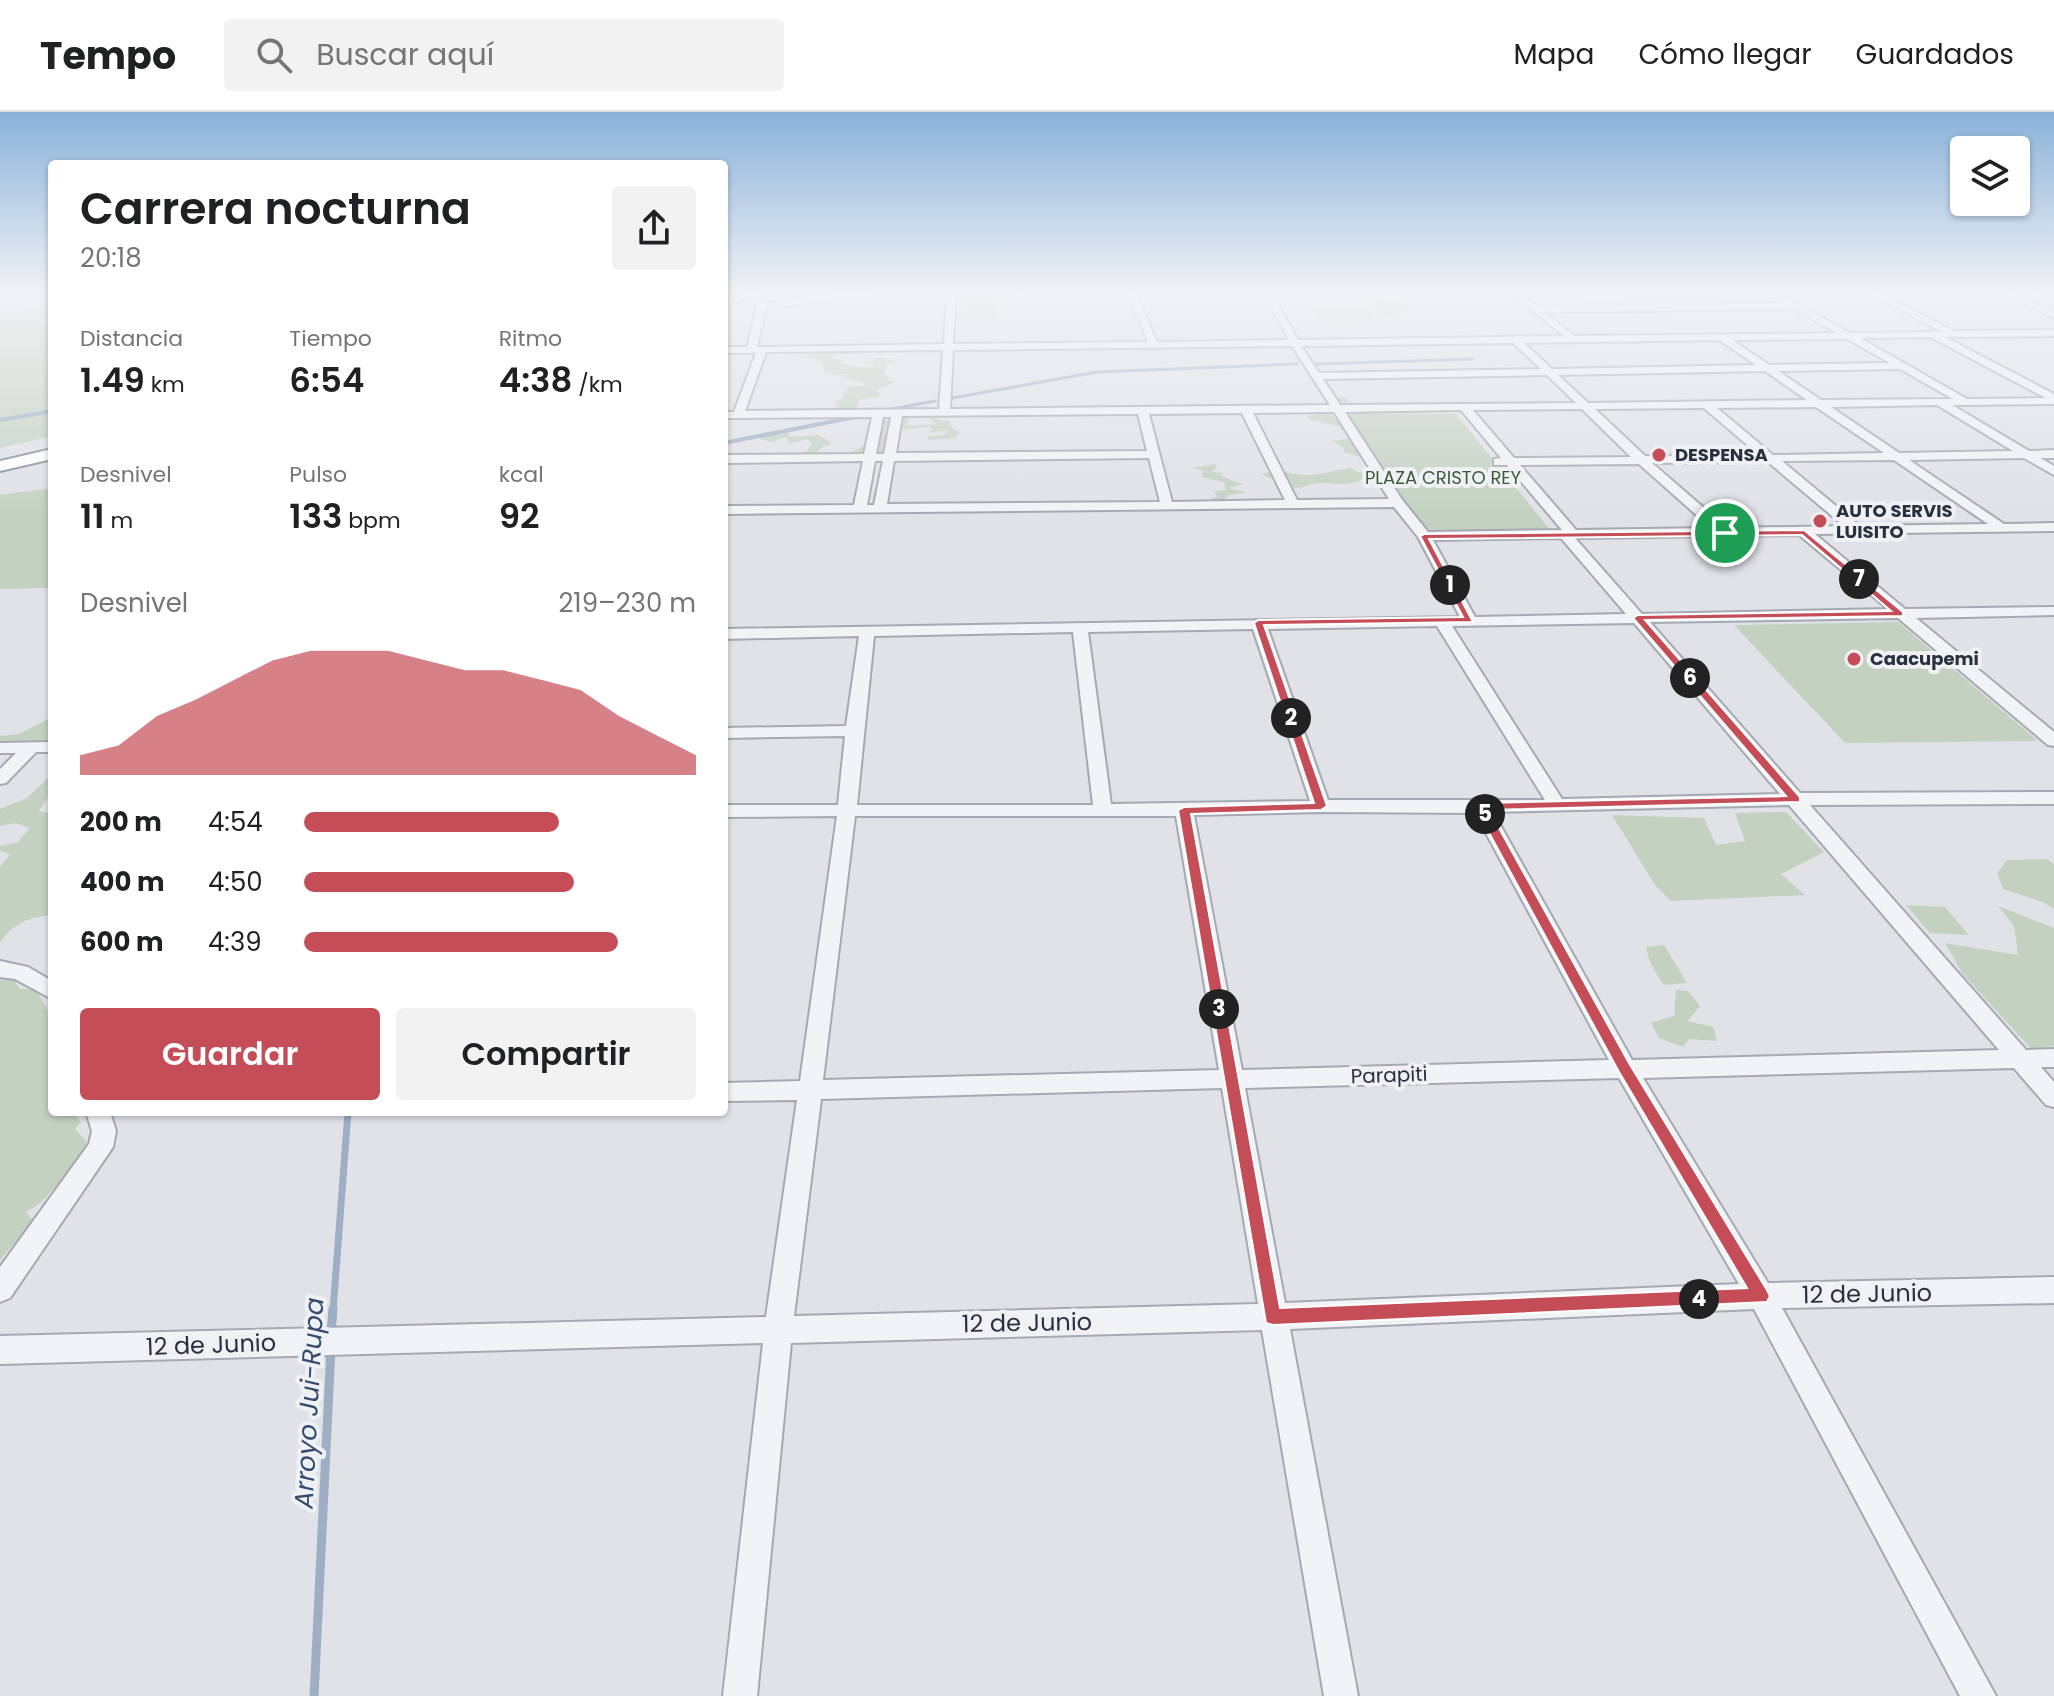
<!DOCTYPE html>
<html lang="es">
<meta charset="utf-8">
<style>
:root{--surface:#fff;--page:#f2f2f2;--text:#202124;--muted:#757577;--line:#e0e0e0;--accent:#c54d57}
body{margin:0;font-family:Poppins,sans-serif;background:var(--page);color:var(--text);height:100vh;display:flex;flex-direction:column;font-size:30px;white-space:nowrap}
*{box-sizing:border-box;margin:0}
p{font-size:26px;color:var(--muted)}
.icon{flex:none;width:44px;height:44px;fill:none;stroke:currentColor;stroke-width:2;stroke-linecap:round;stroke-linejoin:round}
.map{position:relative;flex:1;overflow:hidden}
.drawer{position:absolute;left:48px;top:48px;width:680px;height:956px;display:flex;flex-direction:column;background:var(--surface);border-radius:8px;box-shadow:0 2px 6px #0004}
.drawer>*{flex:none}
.tools{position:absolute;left:1950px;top:24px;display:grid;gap:16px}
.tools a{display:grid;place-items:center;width:80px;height:80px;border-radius:8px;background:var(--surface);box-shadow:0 2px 6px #0004;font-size:40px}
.pin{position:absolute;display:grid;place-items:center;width:68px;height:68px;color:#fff;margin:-34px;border:4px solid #fff;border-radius:50%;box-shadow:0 2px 8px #0007}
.km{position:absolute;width:40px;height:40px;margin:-20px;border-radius:50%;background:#222;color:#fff;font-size:22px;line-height:40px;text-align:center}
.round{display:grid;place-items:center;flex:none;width:84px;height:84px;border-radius:8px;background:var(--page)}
.head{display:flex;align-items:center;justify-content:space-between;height:136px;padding:0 32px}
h1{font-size:44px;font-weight:600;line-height:60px}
.metrics{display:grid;grid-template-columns:repeat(3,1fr);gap:12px;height:136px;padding:8px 32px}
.metrics div{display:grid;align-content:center}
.metrics b{font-size:34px;font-weight:600}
.metrics small{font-size:22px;font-weight:400}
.metrics p{font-size:22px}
.chart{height:224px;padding:16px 32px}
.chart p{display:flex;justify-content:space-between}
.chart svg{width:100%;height:144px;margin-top:8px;fill:var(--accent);opacity:.7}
.button{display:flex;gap:16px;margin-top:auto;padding:16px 32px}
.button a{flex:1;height:92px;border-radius:8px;background:var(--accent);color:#fff;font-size:32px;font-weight:600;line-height:92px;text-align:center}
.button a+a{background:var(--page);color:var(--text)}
ul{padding:0 32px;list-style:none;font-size:26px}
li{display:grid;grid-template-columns:128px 96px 1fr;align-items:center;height:60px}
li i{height:20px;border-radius:10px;background:var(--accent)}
header{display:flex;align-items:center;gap:48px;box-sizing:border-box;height:112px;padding:0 40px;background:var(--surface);border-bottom:2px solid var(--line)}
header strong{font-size:38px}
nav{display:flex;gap:44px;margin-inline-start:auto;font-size:28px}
.search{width:560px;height:72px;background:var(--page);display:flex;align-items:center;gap:20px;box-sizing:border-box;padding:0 28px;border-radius:8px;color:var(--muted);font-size:30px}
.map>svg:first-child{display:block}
.green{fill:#c4d1c1}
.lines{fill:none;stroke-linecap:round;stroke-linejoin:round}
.stream-far3{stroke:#9daec5;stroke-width:3}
.stream-far2{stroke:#9daec5;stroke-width:4}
.stream-far1{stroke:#9daec5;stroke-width:7}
.stream{stroke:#9daec5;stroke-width:9}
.minor-casing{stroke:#a5a9b2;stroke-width:4}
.highway-casing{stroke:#888f9d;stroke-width:4}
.minor{fill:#f2f3f6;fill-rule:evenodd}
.highway{fill:#fff;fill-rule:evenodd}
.route{fill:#c54d57;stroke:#fff;stroke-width:2;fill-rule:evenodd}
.poi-dot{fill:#c54d57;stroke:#eff1f5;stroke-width:3}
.labels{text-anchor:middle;stroke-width:8;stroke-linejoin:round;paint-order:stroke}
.far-poi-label{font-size:18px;font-weight:bold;fill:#29303e;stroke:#eff1f5;text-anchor:start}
.far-park-label{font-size:18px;fill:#3c5938;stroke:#eff1f5}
.street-label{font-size:20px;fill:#29303e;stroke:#eff1f5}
.near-street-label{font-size:24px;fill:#29303e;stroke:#eff1f5}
.near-water-label{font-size:26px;font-style:italic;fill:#364c6f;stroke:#eff1f5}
</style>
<header>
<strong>Tempo</strong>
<div class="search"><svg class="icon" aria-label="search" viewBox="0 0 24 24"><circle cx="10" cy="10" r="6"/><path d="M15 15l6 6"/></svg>Buscar aquí</div>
<nav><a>Mapa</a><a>Cómo llegar</a><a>Guardados</a></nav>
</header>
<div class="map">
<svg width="2054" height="1584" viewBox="0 0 2054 1584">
<rect width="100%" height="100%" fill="#e0e2e8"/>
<!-- green -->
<path class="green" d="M963 181H997L996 206H961Z
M52 186V324L0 336V207L14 206Z
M1377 187 1408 191 1410 199C1384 205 1340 215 1316 206L1321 203 1313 198 1371 197 1375 204 1378 200 1369 191Z
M805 239 850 240V242L833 243 832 246 839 247 842 249 838 252 872 256 873 248 880 246 900 250 885 252 889 255 884 260 888 269 895 270 876 278 881 284 858 288 857 298 840 299 835 289 841 288 848 275 864 274 865 271 839 264 859 261 833 263 824 259 823 249 796 244H811Z
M1336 285 1348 286 1347 291 1353 295 1375 298 1369 302H1456L1552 420H1417L1361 336 1355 338 1361 341 1360 345 1344 340V336L1332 329 1357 325 1349 318H1339L1342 315 1311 308 1306 304 1322 302 1339 305 1359 301 1336 291Z
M907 305 909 308 906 314 936 312 929 306 949 309 953 317 960 320 956 326 929 328 927 324 944 323 949 318 928 321 933 317 929 315 889 318 884 320 890 323V338L875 343 856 342 853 339 868 332 882 307 895 311 899 306Z
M781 318 789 320 790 325 818 323 832 331 819 337 816 343 804 341 812 333 808 327 790 332 787 325 770 330 759 327 762 321Z
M1215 352 1217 355 1212 360 1222 361 1223 365 1243 372 1229 376 1247 381 1229 383 1222 390 1213 389 1211 386 1219 385 1213 380 1226 378 1224 370 1201 365 1203 359 1192 356Z
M1350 356 1367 364C1353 376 1335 370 1317 371 1306 372 1302 378 1292 375L1287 367 1269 366 1261 362C1279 357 1289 362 1306 363 1322 363 1335 358 1350 356Z
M52 376V476L0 477V383Z
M1898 510 2038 629 1845 631 1734 513Z
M52 605V632L0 634V624L19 622Z
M52 662V679L39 699 52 702V803C28 806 14 810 0 831V755L10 742 0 739V734L18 730 30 716 16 711 0 714V697L27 686Z
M1786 700 1824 740 1781 762 1805 783 1671 789 1655 773 1612 703 1704 706 1716 733 1745 729 1735 701Z
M2047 747 2054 752V797L2043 790 2003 777 1997 761 2007 748Z
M1906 793 1945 795 1969 823 1930 821Z
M1998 794 2054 816V934L2031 937 1962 861 1945 831 2018 843 2014 814Z
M1664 833 1687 871 1664 873C1656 861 1648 850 1646 835Z
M0 865H12L20 877H34C51 894 59 930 48 953L52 960V1000H73L81 1010 75 1017 86 1029 85 1044C62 1061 51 1088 26 1100L33 1109 0 1148Z
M1676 878 1688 879 1700 894 1688 909 1713 915 1717 929 1689 927 1683 935 1659 926 1651 911 1674 904Z"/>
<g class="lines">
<!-- stream-far3 -->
<path class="stream-far3" d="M1314 252 1473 247
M952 286 1097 260 1297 252
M887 298 935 289
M35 302 52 299"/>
<!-- stream-far2 -->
<path class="stream-far2" d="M0 308 47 300
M724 331 855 305"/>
<!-- stream-far1 -->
<path class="stream-far1" d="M333 1199 348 1000"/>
<!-- stream -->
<path class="stream" d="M331 1221 333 1197
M314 1584 331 1236"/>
<defs>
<path id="minor" d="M848 179H960L956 182 953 232 1148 230 1127 179H1135L1157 230 1289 228 1263 179H1271L1298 228 1564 224 1508 179H1517L1537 194 1785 191 1765 179H1775L1850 221 1942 220 1863 179H1874L1954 219 2054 218V224L1945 225 2054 282V292L1952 293 2029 339 2054 338V346H2040L2054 354V363L2024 346 1909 348 2004 412 2054 411V419L1815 422 1905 497 2054 495V503L1916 506 2054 620V634L2048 633 1898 506 1650 510 1800 681 2054 680V692L1810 693 2026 938 2054 937V955H2041L2054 970V995L2046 993 2014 956 1643 966 1768 1171 2054 1165V1191L1782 1196 1996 1584H1960L1754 1197 1290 1217 1358 1584H1324L1262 1218 791 1231 757 1584H723L763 1231 0 1252V1224L766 1205 797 988 724 989V971L800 969 837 704 724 705V693H838L845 624 724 626V616L846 614 859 524 724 527V517L1460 505 1418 425 1394 395 724 402V394L854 393 863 349 724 351V343L864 342 872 305 724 306V300H734L756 241H724V235H747L757 195 753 185H759L764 192ZM947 182 944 232 757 235 766 197 852 184ZM1794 197 1837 221 1575 224 1544 200ZM1933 225 1934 227 2046 286 1967 287 1860 226ZM1847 227 1890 251 1769 253 1732 228ZM1719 228 1756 253 1552 257 1524 231ZM1513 231 1541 257 1319 261 1301 234ZM1292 234 1330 293 950 297 953 238ZM943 238 939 297 745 299 766 240ZM1900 257 1953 287 1821 288 1778 259ZM1765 259 1807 288 1588 291 1558 263ZM1547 263 1576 291 1340 293 1323 267ZM1937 293 2013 339 1899 341 1831 295ZM1816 295 1884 341 1773 343 1717 296ZM1704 296 1759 343 1645 344 1595 297ZM1582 297 1631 345 1514 346 1473 298ZM1461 298 1501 346 1494 347V353H1507L1562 418 1428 420 1403 389 1345 300ZM1334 300 1389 387 1297 388 1253 301ZM1242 301 1285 388 1172 390 1149 302ZM1138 302 1147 339 896 341 902 304ZM883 305H891L884 342H876ZM1149 346 1160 390 887 392 894 349ZM1894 348 1988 412 1860 414 1782 349ZM875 349H883L874 393H867ZM1768 350 1844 414 1727 416 1652 351ZM1639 352 1711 416 1576 418 1520 353ZM1799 423 1888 497 1642 502 1575 426ZM1561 426 1626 502 1475 505 1433 428ZM1634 511 1780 682 1562 687 1452 514ZM1437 514 1545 688H1328L1268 517ZM1253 517 1310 689 1111 692 1088 520ZM1073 520 1093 693H857L874 524ZM1789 693 1999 938 1632 948 1493 700ZM1321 700 1475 701 1609 948 1242 958 1194 703ZM855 704H1176L1219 958 823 968ZM1619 966 1739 1172 1285 1191 1245 976ZM1222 976 1258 1192 794 1204 821 987Z
M1995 179H2006L2054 200V206Z
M52 630V640H36L6 671 0 672V657L16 641H0V631Z
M0 849 28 855 52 869V887L15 867 0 865Z
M86 1000H110L116 1019 113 1035 10 1186 0 1190V1155L89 1032 92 1019Z"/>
<path id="highway" d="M757 179H785L724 193V185Z
M52 337V347L0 359V349Z"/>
</defs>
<!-- minor casing -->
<use href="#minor" class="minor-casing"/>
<!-- highway casing -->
<use href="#highway" class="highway-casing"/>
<!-- minor -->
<use href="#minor" class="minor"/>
<!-- highway -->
<use href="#highway" class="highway"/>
</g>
<!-- sky -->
<linearGradient id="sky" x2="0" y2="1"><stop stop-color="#8ab2da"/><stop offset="0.45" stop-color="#f1f2f5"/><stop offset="1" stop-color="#f1f2f5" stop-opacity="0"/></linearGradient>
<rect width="2054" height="401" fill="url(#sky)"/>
<!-- route -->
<path class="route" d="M1804 418 1903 500V504L1645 508 1800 685V690L1489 698 1629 951 1767 1178 1770 1184 1767 1190 1273 1213 1266 1211 1178 698 1184 695 1314 691 1254 511 1258 508 1463 505 1420 424 1424 422ZM1802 423 1891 499 1638 503 1633 506 1786 684 1481 691 1475 695 1619 960 1747 1176 1280 1196 1191 702 1321 698 1327 694 1264 513 1473 510 1429 427Z"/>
<!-- markers -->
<g class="poi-dot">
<circle cx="1659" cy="343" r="8"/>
<circle cx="1820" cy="409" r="8"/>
<circle cx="1854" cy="547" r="8"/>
</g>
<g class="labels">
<!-- far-poi labels -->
<g class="far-poi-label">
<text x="1675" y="349">DESPENSA</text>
<text x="1836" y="405">AUTO SERVIS<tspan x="1836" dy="21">LUISITO</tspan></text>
<text x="1870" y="553">Caacupemi</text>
</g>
<!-- far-park labels -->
<g class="far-park-label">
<text x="1443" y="372">PLAZA CRISTO REY</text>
</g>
<!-- street labels -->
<g class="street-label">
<text transform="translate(1389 963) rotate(-2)" y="7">Parapiti</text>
</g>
<!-- near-street labels -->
<g class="near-street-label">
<text transform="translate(1867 1182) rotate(-1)" y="8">12 de Junio</text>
<text transform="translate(1027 1211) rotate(-1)" y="8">12 de Junio</text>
<text transform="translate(211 1233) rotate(-2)" y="8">12 de Junio</text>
</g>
<!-- near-water labels -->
<g class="near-water-label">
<text transform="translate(309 1291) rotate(-87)" y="9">Arroyo Jui-Rupa</text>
</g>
</g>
</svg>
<div class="tools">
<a><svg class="icon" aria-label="layers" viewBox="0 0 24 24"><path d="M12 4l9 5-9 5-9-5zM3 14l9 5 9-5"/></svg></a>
</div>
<div class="pin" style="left:1725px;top:421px;background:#1e9e55"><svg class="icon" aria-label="arrive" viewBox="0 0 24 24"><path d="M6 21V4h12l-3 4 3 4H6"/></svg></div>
<b class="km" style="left:1450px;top:473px">1</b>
<b class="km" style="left:1291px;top:606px">2</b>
<b class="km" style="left:1219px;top:897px">3</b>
<b class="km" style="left:1699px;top:1187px">4</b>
<b class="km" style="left:1485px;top:702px">5</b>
<b class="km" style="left:1690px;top:566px">6</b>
<b class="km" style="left:1859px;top:467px">7</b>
<section class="drawer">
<div class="head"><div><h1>Carrera nocturna</h1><p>20:18</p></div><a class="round"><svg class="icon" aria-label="share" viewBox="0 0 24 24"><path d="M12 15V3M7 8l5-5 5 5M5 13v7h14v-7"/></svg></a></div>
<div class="metrics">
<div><p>Distancia</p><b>1.49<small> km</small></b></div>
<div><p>Tiempo</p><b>6:54</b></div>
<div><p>Ritmo</p><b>4:38<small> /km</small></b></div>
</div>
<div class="metrics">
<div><p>Desnivel</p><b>11<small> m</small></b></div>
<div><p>Pulso</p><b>133<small> bpm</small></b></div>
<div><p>kcal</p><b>92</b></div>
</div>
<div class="chart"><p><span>Desnivel</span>219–230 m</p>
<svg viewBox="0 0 160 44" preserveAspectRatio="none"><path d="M0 44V38L10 35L20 26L30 21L40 15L50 9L60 6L70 6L80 6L90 9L100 12L110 12L120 15L130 18L140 26L150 32L160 38V44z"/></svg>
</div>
<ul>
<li><b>200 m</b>4:54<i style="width:65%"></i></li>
<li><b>400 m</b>4:50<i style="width:69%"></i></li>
<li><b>600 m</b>4:39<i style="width:80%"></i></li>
</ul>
<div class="button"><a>Guardar</a><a>Compartir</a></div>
</section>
</div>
